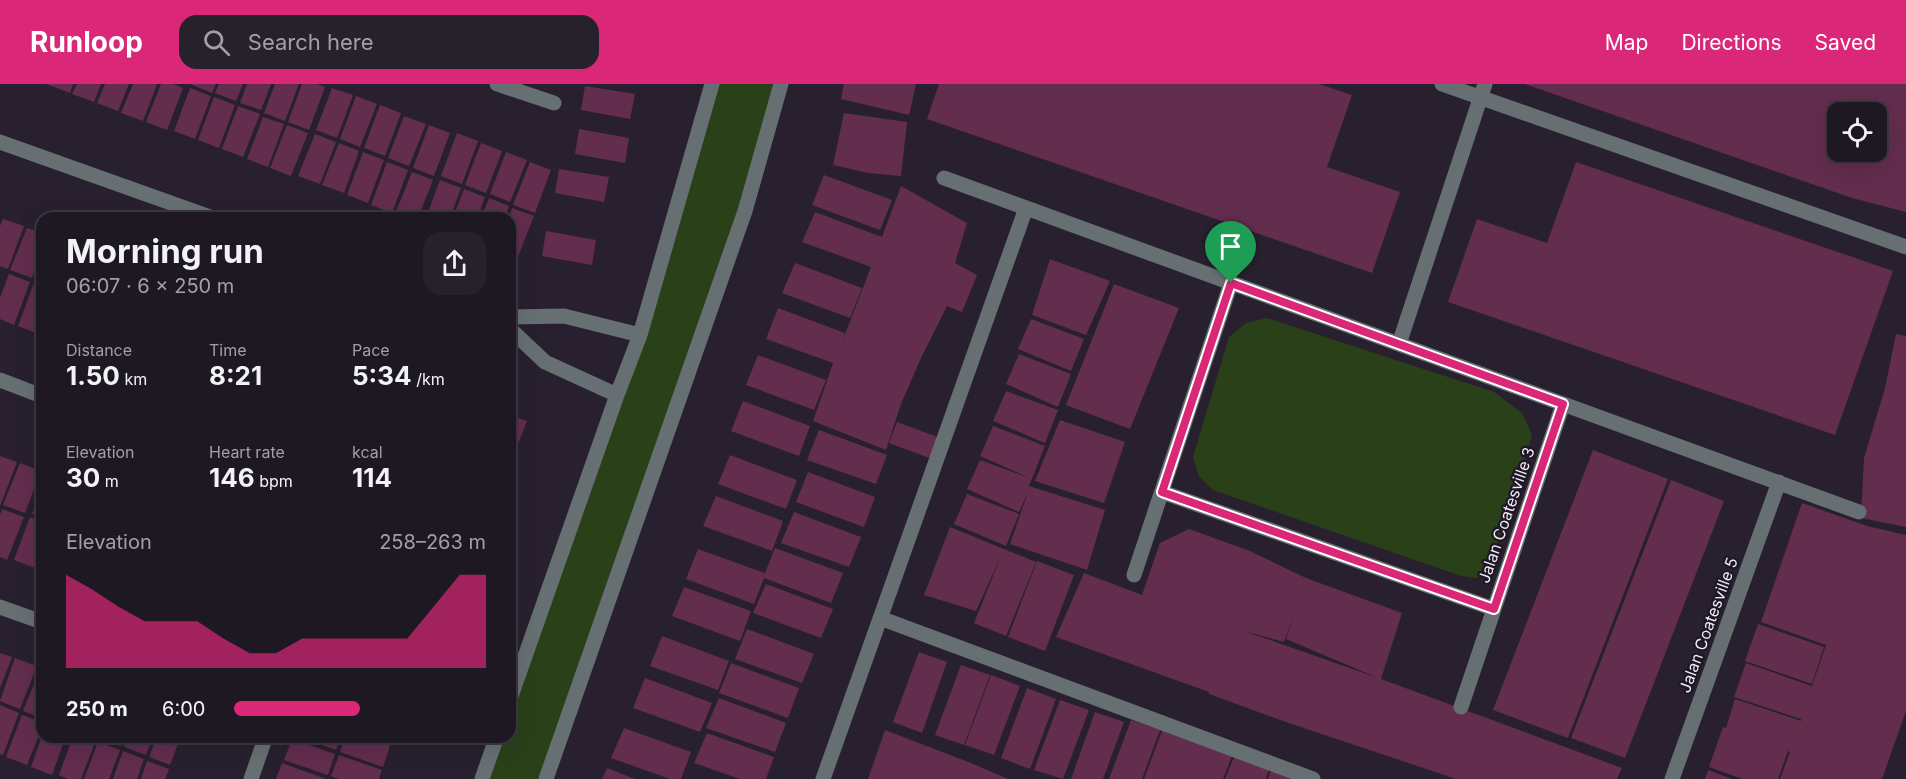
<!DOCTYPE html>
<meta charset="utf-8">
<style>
:root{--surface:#1e1823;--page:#26212b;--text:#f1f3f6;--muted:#a1a0a6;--line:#3c3741;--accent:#db2777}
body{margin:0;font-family:Inter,sans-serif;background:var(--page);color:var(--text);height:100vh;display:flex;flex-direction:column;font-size:22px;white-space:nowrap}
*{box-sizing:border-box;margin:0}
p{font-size:20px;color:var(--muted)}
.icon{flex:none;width:33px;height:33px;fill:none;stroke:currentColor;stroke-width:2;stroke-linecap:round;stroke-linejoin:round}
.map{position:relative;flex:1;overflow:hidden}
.sheet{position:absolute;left:36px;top:128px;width:480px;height:531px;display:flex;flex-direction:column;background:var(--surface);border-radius:18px;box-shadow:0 6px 24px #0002,0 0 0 2px var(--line)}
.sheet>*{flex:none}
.controls{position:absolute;left:1827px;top:18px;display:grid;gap:12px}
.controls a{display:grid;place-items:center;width:60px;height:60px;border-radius:12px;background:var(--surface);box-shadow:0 6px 24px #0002,0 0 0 2px var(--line);font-size:30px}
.pin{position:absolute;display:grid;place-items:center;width:51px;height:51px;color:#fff;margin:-62px -26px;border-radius:50% 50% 50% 0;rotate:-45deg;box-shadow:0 0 6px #0007}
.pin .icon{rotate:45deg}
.round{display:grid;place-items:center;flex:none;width:63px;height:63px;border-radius:18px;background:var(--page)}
.overview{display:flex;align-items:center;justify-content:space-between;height:102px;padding:0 30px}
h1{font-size:33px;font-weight:700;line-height:45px}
.metrics{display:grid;grid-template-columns:repeat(3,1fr);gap:9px;height:102px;padding:6px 30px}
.metrics div{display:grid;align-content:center}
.metrics b{font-size:26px;font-weight:700}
.metrics small{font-size:16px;font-weight:400}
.metrics p{font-size:16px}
.chart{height:168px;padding:12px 30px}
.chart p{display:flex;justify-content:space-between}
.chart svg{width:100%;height:108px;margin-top:6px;fill:var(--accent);opacity:.7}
ul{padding:0 30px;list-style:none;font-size:20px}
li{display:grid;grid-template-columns:96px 72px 1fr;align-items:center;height:45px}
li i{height:15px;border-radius:8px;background:var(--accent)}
header{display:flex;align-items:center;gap:36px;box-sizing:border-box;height:84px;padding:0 30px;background:var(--accent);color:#fff}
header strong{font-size:28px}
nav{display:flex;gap:33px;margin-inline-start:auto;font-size:21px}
.search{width:420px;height:54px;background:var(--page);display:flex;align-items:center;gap:15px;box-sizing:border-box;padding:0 21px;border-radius:18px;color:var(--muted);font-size:22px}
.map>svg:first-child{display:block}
.green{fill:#2a4019}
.building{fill:#632d4e;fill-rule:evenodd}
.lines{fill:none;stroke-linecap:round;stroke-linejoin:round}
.minor{stroke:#667073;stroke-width:15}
.route-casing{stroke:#fff;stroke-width:12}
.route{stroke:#db2777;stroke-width:8}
.labels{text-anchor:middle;stroke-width:4.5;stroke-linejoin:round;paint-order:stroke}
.street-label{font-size:16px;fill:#f0ebf5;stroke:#1e1725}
</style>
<header>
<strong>Runloop</strong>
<div class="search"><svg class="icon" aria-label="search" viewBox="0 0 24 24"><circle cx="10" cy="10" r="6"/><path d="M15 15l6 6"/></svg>Search here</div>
<nav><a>Map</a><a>Directions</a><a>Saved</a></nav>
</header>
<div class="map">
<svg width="1906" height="695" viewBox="0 0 1906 695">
<rect width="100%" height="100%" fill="#28202f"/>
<!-- green -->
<path class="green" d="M711 0H781L546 695H482L497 653 510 652V615L578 421Z
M1267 234 1494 308 1522 329 1532 351 1490 483 1477 494 1461 492 1213 406 1199 392 1193 373 1229 253 1246 239Z"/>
<!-- building -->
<path class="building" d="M46 0H73L70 9Z
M77 0H101L94 18 72 10Z
M105 0H129L118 27 97 19Z
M133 0H157L143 37 121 29Z
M161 0H173L183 4 167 46 146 38Z
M190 0H216L212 9Z
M219 0H243L236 17 215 9Z
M247 0H271L261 26 240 19Z
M275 0H299L285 37 264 29Z
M302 0H317L325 3 309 46 288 38Z
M844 0H916L909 31 841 15Z
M939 0H1319L1352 11 1327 83 1400 108 1372 189 927 35Z
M1525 0H1906V128L1852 114ZM1838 28H1876V68H1838Z
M585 2 635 10 630 35 581 26Z
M190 4 211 12 195 55 174 47Z
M332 4 353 11 337 54 316 46Z
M356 12 377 20 360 63 340 55Z
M214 13 235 21 219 64 198 56Z
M380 21 401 29 385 72 364 64Z
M238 22 260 30 243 73 222 65Z
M844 29 907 38 901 92 868 89 833 81Z
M404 32 426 40 409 82 388 74Z
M263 33 284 40 268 83 247 75Z
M287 41 308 49 291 92 270 84Z
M429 41 450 49 434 92 413 84Z
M579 45 629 54 625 79 575 70Z
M457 49 478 57 462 100 441 92Z
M315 50 336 58 320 100 298 92Z
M339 59 359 67 344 109 322 101Z
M481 59 502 67 486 109 465 101Z
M363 68 384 76 368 119 347 111Z
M506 68 527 76 510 118 490 110Z
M387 78 408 86 392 129 371 121Z
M530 78 551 86 535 129 513 121Z
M1576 78 1893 187 1835 351 1448 218 1477 135 1547 159Z
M559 85 609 93 604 118 555 109Z
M412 88 433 96 418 134H405L395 130Z
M824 91 892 116 880 146 812 121Z
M440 96 461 104 450 134H426Z
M901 102 967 139 955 179 977 191 962 228 947 222 921 274 901 320 886 366 813 337 833 279 766 255 778 224 845 249 842 258 871 183 802 158 815 128 882 153Z
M464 105 485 113 477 134H453Z
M489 114 509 122 505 134H481Z
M512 124 534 132 517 175 510 172 509 134Z
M3 135 24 142 8 185 0 182V142Z
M27 144 42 149V166L32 194 10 186Z
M546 147 596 156 592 181 542 172Z
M1050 175 1110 197 1086 251 1032 231Z
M795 179 862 204 850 234 782 209Z
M9 190 30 198 14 241 0 235V214Z
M34 199 42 202V241L39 250 18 242Z
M1114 200 1179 224 1130 345 1066 321Z
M1031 235 1084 255 1071 287 1018 265Z
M1896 250 1906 252V443L1861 434 1864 374 1885 304Z
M1019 270 1071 290 1058 323 1006 300Z
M758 271 826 296 814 326 746 301Z
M1006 307 1058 326 1045 359 993 337Z
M743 317 810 342 799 372 731 347Z
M510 331 527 337 510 381Z
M1060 336 1125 358 1104 419 1035 397Z
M897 338 940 354 932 375 889 359Z
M993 342 1045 362 1029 402 1105 426 1087 486 1010 460 1028 408 1019 428 967 405 980 376 1030 394 980 372Z
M819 346 887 371 876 400 807 376Z
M1593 366 1668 395 1568 654 1493 626Z
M730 371 797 396 786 425 718 400Z
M0 372 17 378 0 422Z
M20 379 41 387 25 429 3 421Z
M808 388 875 413 864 443 796 418Z
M1671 396 1724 417 1625 674 1571 654Z
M42 403V434L32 430Z
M967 410 1019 430 1006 462 954 440Z
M716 412 783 437 772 467 703 442Z
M1802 419 1867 442 1906 451V627L1882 695H1780L1790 668 1788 667 1778 695H1743L1709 683 1723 643 1726 644 1735 615 1801 637V635L1734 613 1746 579 1812 602 1826 561 1761 538Z
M2 425 24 433 7 476 0 473V431Z
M794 428 861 453 849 483 781 459Z
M30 433 42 438V466L35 484 14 476Z
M950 443 1036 478 1006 552 974 539 1002 470 976 527 924 511Z
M1189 445 1250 467 1306 494 1402 529 1381 595 1622 684 1617 695H1456L1286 638 1209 610V608L1056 553 1084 489 1142 511 1160 459ZM1293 533 1286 555 1378 594 1244 547 1284 558Z
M775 464 843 489 831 519 764 494 754 520 686 495 698 465 765 489Z
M1037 477 1074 491 1045 567 1008 553Z
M766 500 833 525 821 554 753 529Z
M684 503 751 527 740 557 672 532Z
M1758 540 1824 563 1812 600 1745 577Z
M747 545 814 570 802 599 735 575Z
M662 552 729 577 718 606 650 582Z
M919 568 947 578 922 649 893 638Z
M0 569 12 573 0 604Z
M15 574 37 582 20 625 0 617Z
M731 579 799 604 788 634 719 609Z
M961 581 990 591 964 661 935 651Z
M40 585 42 586V634L23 627Z
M991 591 1020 602 994 671 965 661Z
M645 594 712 619 700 648 633 624Z
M1027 604 1056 615 1030 685 1001 674Z
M719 614 786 639 775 668 706 644Z
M1060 616 1089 626 1063 695 1034 686Z
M0 621 19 629 3 671 0 670Z
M1095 628 1124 638 1103 695H1071Z
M22 631 42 638V643L27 681 6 673Z
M1131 636 1160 646 1142 695H1109Z
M624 644 691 668 681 695H670L611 674Z
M885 646 971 679 1008 695H868Z
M1162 647 1232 672 1223 695H1144Z
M707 649 774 673 766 695H740L694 679Z
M42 652H66L52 691 31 683Z
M73 652H85L96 656 81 695H68L59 691Z
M97 652H124L121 662Z
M129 652H153L146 671 124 663Z
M157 652H181L170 681 149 673Z
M297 652H341L336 666Z
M345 652H364L390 662 383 683 340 668Z
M292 655 335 670 328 691 284 676Z
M98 658 120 666 109 695H84Z
M123 667 144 675 137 695H113Z
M339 671 382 686 379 695H339L331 692Z
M1234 673 1269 686 1266 695H1225Z
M147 677 169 685 165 695H141Z
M282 679 326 695H276Z
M607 684 635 695H602Z
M1271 686 1295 695H1268Z
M1708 686 1732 695H1705Z"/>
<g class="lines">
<!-- minor -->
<path class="minor" d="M497 0 554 19
M1442 0 1906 163
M0 58 213 134
M944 94 1859 428
M510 233 564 232 640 251
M510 245 545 278 617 311
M1399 260 1485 0
M0 296 42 312
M1162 408 1494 525
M1134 491 1231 199
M0 523 42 538
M880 534 1313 695
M510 615 617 311 640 251 712 0
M1461 623 1563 320
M251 695 266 652
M482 695 497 652
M546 695 745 127 781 0
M823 695 1026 124
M1672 695 1779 398"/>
</g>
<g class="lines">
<defs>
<path id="route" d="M1231 199 1563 320 1494 525 1162 408Z"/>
</defs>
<!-- route casing -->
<use href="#route" class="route-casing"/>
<!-- route -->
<use href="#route" class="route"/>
</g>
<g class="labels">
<!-- street labels -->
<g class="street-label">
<text transform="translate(1506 431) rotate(-71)" y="6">Jalan Coatesville 3</text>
<text transform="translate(1708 541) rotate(-70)" y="6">Jalan Coatesville 5</text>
</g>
</g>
</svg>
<div class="controls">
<a><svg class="icon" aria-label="locate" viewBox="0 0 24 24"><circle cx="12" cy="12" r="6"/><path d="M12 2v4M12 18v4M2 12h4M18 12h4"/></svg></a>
</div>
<div class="pin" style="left:1231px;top:199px;background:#1e9e55"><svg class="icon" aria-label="arrive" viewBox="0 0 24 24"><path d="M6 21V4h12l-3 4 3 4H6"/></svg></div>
<section class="sheet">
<div class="overview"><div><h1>Morning run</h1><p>06:07 · 6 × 250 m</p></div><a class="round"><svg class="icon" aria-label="share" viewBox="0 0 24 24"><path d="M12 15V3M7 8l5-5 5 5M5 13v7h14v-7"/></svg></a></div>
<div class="metrics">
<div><p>Distance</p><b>1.50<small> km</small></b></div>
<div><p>Time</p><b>8:21</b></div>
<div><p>Pace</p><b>5:34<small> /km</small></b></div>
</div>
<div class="metrics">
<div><p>Elevation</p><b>30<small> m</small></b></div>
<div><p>Heart rate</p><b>146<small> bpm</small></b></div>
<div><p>kcal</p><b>114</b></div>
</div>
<div class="chart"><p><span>Elevation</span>258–263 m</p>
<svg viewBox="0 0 160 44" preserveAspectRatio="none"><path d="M0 44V6L10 12L20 19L30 25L40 25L50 25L60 32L70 38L80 38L90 32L100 32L110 32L120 32L130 32L140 19L150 6L160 6V44z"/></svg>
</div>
<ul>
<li><b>250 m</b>6:00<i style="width:50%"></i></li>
</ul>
</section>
</div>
